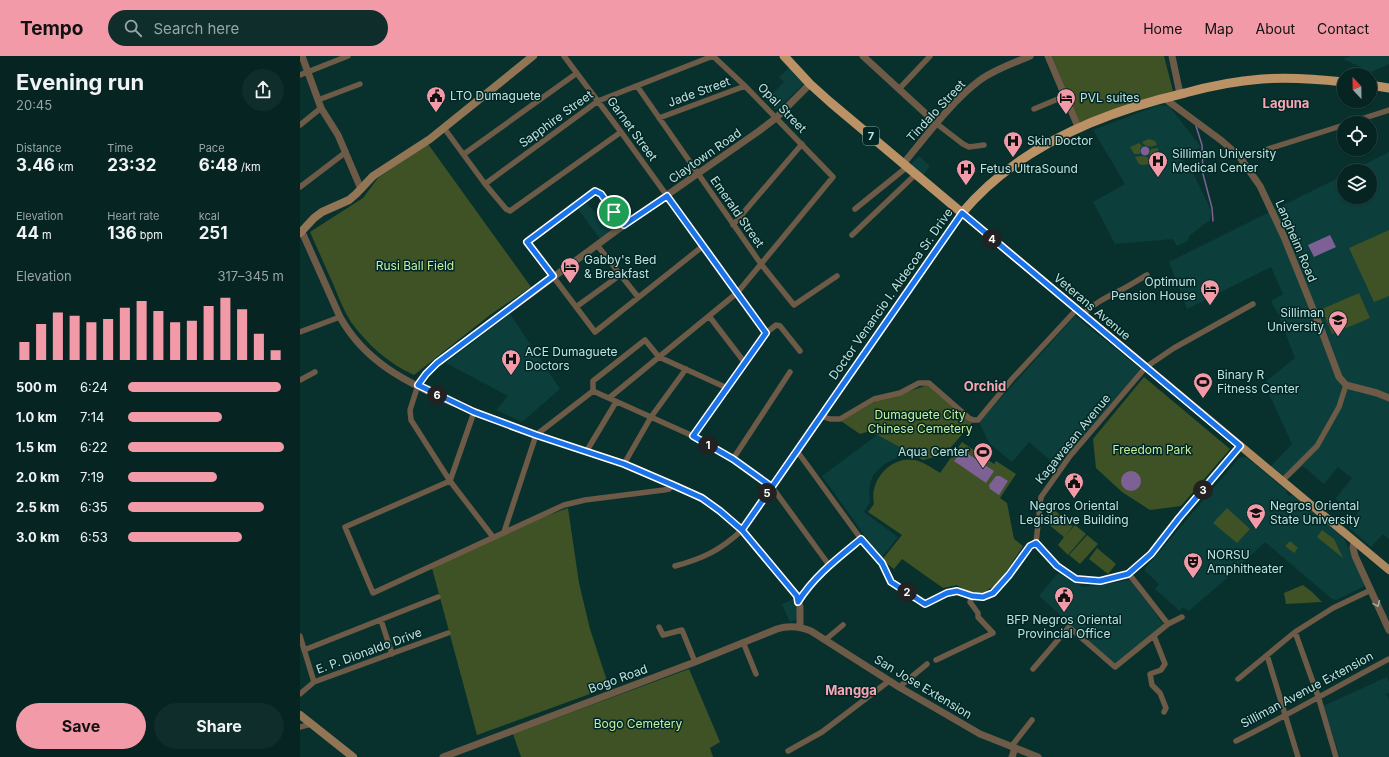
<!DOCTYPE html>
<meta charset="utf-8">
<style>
:root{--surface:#062522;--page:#0f2d2a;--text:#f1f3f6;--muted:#98a5a5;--line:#274240;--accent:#f39aa9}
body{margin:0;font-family:Inter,sans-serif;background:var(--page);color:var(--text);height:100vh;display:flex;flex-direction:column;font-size:15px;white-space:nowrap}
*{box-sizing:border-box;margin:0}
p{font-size:13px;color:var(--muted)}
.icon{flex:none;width:22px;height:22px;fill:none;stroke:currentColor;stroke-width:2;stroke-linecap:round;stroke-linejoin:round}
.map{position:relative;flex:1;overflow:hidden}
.drawer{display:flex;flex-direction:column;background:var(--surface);width:300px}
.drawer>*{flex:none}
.needle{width:26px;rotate:338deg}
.buttons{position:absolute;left:1037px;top:12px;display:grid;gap:8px}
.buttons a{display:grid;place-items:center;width:40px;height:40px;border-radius:50%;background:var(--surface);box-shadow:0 1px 3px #0004,0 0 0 1px var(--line);font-size:20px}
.pin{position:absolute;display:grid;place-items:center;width:34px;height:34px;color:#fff;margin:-17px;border:2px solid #fff;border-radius:50%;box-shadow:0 1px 4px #0007}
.km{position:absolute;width:20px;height:20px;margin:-10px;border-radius:50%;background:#222;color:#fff;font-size:11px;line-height:20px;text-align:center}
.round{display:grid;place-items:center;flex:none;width:42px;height:42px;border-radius:21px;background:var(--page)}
.headline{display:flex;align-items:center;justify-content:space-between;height:68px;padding:0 16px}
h1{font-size:22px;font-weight:700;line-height:30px}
.figures{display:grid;grid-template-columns:repeat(3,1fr);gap:6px;height:68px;padding:4px 16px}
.figures div{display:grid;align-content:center}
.figures b{font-size:17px;font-weight:700}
.figures small{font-size:11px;font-weight:400}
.figures p{font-size:11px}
.chart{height:112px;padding:8px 16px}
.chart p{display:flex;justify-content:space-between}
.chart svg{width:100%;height:72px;margin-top:4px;stroke:var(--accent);stroke-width:6}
.cta{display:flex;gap:8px;margin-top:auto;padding:8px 16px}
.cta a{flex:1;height:46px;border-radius:24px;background:var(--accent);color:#111;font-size:16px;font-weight:700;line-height:46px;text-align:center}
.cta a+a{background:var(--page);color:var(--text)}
ul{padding:0 16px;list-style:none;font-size:13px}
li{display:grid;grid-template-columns:64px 48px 1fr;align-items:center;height:30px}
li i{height:10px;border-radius:5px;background:var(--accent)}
header{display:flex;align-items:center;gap:24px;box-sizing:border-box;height:56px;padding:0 20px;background:var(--accent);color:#111}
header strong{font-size:19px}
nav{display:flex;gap:22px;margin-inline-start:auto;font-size:14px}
.search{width:280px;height:36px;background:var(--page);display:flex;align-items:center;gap:10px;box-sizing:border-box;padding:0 14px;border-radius:22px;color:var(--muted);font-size:15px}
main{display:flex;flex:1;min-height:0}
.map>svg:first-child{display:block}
.built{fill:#0c3e3b}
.green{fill:#3f5225}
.water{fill:#7d6195}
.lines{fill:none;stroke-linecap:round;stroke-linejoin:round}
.stream{stroke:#7d6195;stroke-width:1.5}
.minor{stroke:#6d5a47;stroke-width:5.5}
.tertiary{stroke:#6d5a47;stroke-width:7}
.secondary{stroke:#927555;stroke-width:8}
.primary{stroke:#ae8960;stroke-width:8}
.trunk{stroke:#bb9265;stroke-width:9}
.oneway{stroke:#9faca2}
.route-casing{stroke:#fff;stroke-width:8}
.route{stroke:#1a73e8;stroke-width:5}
.labels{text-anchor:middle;stroke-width:3;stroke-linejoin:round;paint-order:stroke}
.shield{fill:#002725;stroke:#86aaa7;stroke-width:1}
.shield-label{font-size:11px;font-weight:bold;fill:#c0e2df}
.street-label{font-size:12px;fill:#c0e2df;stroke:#002725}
.poi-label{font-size:12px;fill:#c0e2df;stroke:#002725;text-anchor:start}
.park-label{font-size:12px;fill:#c9ef9c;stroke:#002725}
.neighbourhood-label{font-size:13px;font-weight:bold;fill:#f9a6b4;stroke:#002725}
</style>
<header>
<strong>Tempo</strong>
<div class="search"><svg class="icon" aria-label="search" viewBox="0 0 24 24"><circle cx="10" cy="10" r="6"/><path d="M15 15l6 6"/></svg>Search here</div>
<nav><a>Home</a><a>Map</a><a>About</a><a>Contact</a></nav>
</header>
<main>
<section class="drawer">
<div class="headline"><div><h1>Evening run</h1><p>20:45</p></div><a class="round"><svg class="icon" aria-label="share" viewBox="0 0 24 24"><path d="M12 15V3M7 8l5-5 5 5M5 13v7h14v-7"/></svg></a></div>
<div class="figures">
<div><p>Distance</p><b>3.46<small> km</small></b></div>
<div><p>Time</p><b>23:32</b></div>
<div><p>Pace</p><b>6:48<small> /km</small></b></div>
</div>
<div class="figures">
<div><p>Elevation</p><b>44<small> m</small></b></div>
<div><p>Heart rate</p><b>136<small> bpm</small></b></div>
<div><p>kcal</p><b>251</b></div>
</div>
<div class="chart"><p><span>Elevation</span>317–345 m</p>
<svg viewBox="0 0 160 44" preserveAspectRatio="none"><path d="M5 44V33M15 44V22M25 44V15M35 44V17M45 44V21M55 44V19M65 44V12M75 44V8M85 44V14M95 44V21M105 44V20M115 44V11M125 44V6M135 44V13M145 44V28M155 44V38"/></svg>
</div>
<ul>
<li><b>500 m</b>6:24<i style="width:98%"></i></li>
<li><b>1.0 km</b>7:14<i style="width:60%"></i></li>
<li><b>1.5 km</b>6:22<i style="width:100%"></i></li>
<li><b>2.0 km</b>7:19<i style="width:57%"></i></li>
<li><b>2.5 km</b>6:35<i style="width:87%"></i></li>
<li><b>3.0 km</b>6:53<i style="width:73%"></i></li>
</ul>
<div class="cta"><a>Save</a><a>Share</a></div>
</section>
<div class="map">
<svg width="1089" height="701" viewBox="0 0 1089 701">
<rect width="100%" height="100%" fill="#08312e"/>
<!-- built -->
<path class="built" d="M1051 0H1089V8L1072 16 1043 3Z
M490 11 506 26 476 54 466 44 484 26 479 21Z
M859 49 869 50 901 91 879 100 892 115 911 154 910 164 889 180 888 185 877 190 873 183 815 188 793 146 825 128 793 74Z
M1089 96V483L1083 478 1071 491 1049 472 1058 457 1035 443 1052 422 1038 411 1024 428 1003 410 988 423 971 410 992 388 964 327 995 302 979 260 971 245 983 238 971 211 887 253 869 206 1044 119V141H1070V115H1051Z
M619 100 630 110 623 119 611 108Z
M287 147 294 156 304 150 319 170 300 183 278 153Z
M210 258 260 333 222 366 196 354 208 340 146 307Z
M775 260 841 313 758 411 729 386 712 406 689 387 679 366Z
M577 379 613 399H603L584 408 574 418 570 427 569 436 570 446 564 456 598 481 581 502 522 420Z
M945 401 950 404 987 435 986 437 989 440 992 439 1042 479 1066 528 1063 531 1036 544 1032 543 965 486 926 523 889 555 883 551 880 555 855 533 859 528 844 514 939 402Z
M758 517 783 531 830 524 863 568 816 609 739 540Z
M494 543 498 556V563L490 566 482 548Z
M1087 621 1089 626V637L1086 638 1089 644V701H1040L1023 650Z"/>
<!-- green -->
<path class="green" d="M752 0H864L873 35 848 42 780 67Z
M849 83 855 85 857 89C851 91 846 92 842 86Z
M839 87 842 90 840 92V98H834L830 91Z
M128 88 231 231 190 259 114 319C88 307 68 289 51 266 44 255 39 242 34 230 26 212 18 194 10 176L63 142 78 122Z
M858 92 859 99 853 107 849 100 851 93Z
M841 100 848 101 851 108 843 109 839 108 835 101Z
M1089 174V240L1074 246 1049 192Z
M1059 237 1070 262 1032 278 1022 253Z
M844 321 930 393 881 450 850 454 822 436 796 412 793 383Z
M628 329 672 367 645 398 623 404 570 375 560 378 541 365 578 344 592 341Z
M662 386 694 408 696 405 716 418 700 442 707 447 714 483 723 490 698 528 687 534 688 538 672 540 657 529 643 532 602 503 594 513 582 504 602 479 568 456 574 448C569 425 590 400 615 404 624 406 632 412 640 417Z
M268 452 279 527 290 573 309 631 177 679 132 512 216 471Z
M927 452 950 473 937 487 913 467Z
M753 453 773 470 765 480 775 469 786 478 768 499 758 489 764 481 743 464Z
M1022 474 1034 483 1043 502 1017 481Z
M787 479 798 488 780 508 769 499Z
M990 485 998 492 994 497 985 490Z
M797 492 816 508 808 518 789 503Z
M1003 529 1012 536 1022 546 986 548 984 537Z
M389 613 420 686 410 692 413 701H221L213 678Z"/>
<!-- water -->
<path class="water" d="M840.5 95a4.5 4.5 0 1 1 9 0a4.5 4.5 0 1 1-9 0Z
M1030 179 1036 191 1014 201 1008 189Z
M662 394 694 415 686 427 654 405Z
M821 425a10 10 0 1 1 20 0a10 10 0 1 1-20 0Z
M696 420H700L708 425 699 439 690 433 689 429Z"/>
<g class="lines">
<!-- stream -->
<path class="stream" d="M896 70 902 89 903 118 912 152 913 165"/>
<!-- minor -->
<path class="minor" d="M264 0 321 76 466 277
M0 19 48 0
M337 30 461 208 494 249 537 220
M599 33 630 0
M18 44 60 28
M734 53 765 40
M359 62 445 30
M1049 67 1089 54
M637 68 663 88 669 91 684 89
M0 69 21 52
M144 72 185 128 206 153 210 155 321 76
M968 93 1044 69
M164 98 277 17
M185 128 298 45 413 0 445 30 533 121 437 237 309 342
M0 131 46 96
M555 153 607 111
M324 169 301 138 295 135 227 186 295 276 403 190
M433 169 502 88
M552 179 616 118
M297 189 338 241
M276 251 320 219
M782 259C793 248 805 242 819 235 829 230 838 224 847 219
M409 260 445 307
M0 276 40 261
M0 324 15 316
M118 329 110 354 111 364 150 425 193 481
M293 335 393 380 433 403 472 431 529 509
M293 335V325L345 284 359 301 427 332
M174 356 150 425 45 471 73 537 264 449 285 444 364 434 369 433 373 429
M521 360 530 363H540L574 343 600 337 619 327H629L669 362 673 364H678L712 323 776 254
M393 380 466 277 476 269 480 270 500 295
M940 390 879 462 851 498 829 518 800 525 776 523 757 510 736 487 741 441 770 400 846 311 874 292 953 248
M497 395 561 483 582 507 591 526 625 548 647 537 657 535 672 540 683 541 693 537 709 519 730 490 736 487
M286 396 316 346
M433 403 490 316
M324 408 351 361 386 313
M982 425 1017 390 1039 351 1046 329
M204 476 236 379 293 335
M375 510C402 503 421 494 442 474
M829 518 868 568
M498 545C514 520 538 502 561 483
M81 564 92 598
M359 571 363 579 382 574 395 606
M995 576 1018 640 1036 701
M0 580 14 626
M854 580 865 608 861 614 850 618 852 629 860 637 866 652 864 656
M525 584 543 569
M443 586 456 618
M4 594 138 541
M967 599 998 701
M636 604 693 577 678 561V557L670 546 672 540
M733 613 769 571 815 611 868 568 882 561
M938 623 995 576 1033 552 1071 534
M599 631 627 608
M0 638 14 626 148 577
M0 671 11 668
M936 685C988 659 1038 630 1089 603
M711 691 732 664
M488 695 522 676 589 625"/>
<!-- tertiary -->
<path class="tertiary" d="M2 0 21 52 38 79 61 133
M563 0 637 68
M748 0 779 73
M872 0 880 38
M864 42 922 85 939 100 960 130 984 181 1021 273 1039 321 1046 329 1077 337 1089 342
M603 108C626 80 652 45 680 24 695 13 714 7 730 0
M2 176 40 261C65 306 106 326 151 346 192 363 233 378 276 392 292 398 309 402 325 408 339 413 353 420 366 426 378 431 391 436 402 443 441 466 468 505 497 540L500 551V570
M118 329 126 317 137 307 324 169 459 75 476 62 510 28
M442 474 662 157
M1054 486 1053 492 1055 500 1089 574
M143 701 395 606 477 573C489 569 499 570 511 575L599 631 680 678 738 701
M712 701 715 692"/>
<!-- secondary -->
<path class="secondary" d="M0 177 14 162 22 156 49 144 56 138 73 120 130 83 233 0
M0 659 53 701"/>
<!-- primary -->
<path class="primary" d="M662 157 1089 514"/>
<!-- trunk -->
<path class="trunk" d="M484 0 510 28 530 46 662 157C717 91 803 56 885 37 910 30 936 25 962 23 989 21 1017 23 1044 26
M1070 29 1089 32"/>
</g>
<!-- one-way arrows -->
<defs><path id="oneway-chevron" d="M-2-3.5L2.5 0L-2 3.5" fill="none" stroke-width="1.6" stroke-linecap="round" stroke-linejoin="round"/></defs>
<use class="oneway" href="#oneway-chevron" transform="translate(1077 548) rotate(66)"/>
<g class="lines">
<defs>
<path id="route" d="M314 156 324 169 367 140 466 277 393 380 433 403 472 431 442 474 497 540 498 546C514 520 538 502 561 483L582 507 591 526 625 548 647 537 657 535 672 540 683 541 693 537 709 519 730 490 736 487 757 510 776 523 800 525 828 518 851 498 879 462 940 390 662 157 442 474 420 455 402 442 373 429 324 408 236 379 174 356 118 329 126 318 137 307 253 220 227 186 295 135 301 138 314 156"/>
</defs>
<!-- route casing -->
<use href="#route" class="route-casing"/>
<!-- route -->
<use href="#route" class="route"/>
</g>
<!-- icons -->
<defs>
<symbol id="civic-pin" viewBox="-11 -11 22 30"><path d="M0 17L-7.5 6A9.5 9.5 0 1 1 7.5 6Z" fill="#f39aa9" stroke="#002725"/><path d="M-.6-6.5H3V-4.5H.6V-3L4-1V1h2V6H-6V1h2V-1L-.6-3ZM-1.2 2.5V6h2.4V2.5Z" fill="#111"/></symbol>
<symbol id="hotel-pin" viewBox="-11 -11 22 30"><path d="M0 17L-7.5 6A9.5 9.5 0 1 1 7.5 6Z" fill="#f39aa9" stroke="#002725"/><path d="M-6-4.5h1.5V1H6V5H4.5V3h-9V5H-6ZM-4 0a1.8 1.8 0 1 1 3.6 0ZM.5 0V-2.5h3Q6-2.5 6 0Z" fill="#111"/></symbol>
<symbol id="hospital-pin" viewBox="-11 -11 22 30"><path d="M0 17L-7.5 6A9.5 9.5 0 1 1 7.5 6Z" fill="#f39aa9" stroke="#002725"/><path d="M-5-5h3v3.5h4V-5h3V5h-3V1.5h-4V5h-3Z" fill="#111"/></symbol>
<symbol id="university-pin" viewBox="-11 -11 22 30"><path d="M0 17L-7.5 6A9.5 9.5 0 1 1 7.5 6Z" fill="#f39aa9" stroke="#002725"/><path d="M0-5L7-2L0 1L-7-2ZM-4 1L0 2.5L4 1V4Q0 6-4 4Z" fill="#111"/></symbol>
<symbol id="stadium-pin" viewBox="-11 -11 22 30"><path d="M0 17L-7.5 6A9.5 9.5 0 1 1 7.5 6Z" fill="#f39aa9" stroke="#002725"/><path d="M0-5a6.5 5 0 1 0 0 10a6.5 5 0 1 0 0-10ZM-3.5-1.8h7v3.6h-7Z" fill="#111"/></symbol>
<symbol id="theatre-pin" viewBox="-11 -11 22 30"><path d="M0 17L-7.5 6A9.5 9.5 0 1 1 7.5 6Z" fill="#f39aa9" stroke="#002725"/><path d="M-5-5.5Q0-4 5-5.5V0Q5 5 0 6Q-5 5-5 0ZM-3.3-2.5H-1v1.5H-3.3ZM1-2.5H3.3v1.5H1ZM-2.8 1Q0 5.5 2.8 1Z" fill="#111"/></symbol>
</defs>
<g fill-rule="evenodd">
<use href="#civic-pin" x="125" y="29" width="22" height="30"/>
<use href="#hotel-pin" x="755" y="31" width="22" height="30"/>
<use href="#hospital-pin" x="702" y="74" width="22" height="30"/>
<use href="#hospital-pin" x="847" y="94" width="22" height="30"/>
<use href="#hospital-pin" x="655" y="102" width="22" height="30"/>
<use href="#hotel-pin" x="259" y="200" width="22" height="30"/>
<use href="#hotel-pin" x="899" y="222" width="22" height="30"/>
<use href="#university-pin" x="1027" y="253" width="22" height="30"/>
<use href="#hospital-pin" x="200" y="292" width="22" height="30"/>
<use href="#stadium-pin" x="892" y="315" width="22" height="30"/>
<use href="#stadium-pin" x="672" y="385" width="22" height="30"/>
<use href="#civic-pin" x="763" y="415" width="22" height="30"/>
<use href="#university-pin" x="945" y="446" width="22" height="30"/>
<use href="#theatre-pin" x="882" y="495" width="22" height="30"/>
<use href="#civic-pin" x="753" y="529" width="22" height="30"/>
</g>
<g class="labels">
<!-- shield labels -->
<rect class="shield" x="563" y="71" width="16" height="18" rx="3"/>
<g class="shield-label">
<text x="571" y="84">7</text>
</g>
<!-- street labels -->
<g class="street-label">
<text transform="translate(399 36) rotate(-20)" y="4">Jade Street</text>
<text transform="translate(482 52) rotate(46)" y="4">Opal Street</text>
<text transform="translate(636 55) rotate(-47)" y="4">Tindalo Street</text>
<text transform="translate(256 63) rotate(-36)" y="4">Sapphire Street</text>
<text transform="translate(332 73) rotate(54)" y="4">Garnet Street</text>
<text transform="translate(405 100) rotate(-35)" y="4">Claytown Road</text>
<text transform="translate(437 156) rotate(55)" y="4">Emerald Street</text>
<text transform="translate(996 185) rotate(67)" y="4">Langheim Road</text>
<text transform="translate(591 238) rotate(-55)" y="4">Doctor Venancio I. Aldecoa Sr. Drive</text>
<text transform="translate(792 251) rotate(40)" y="4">Veterans Avenue</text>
<text transform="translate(773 383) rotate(-51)" y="4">Kagawasan Avenue</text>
<text transform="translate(69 595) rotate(-20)" y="4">E. P. Dionaldo Drive</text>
<text transform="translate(318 623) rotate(-20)" y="4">Bogo Road</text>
<text transform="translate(623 631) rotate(31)" y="4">San Jose Extension</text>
<text transform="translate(1007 634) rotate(-28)" y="4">Silliman Avenue Extension</text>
</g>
<!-- poi labels -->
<g class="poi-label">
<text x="150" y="44">LTO Dumaguete</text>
<text x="780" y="46">PVL suites</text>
<text x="727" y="89">Skin Doctor</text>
<text x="872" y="102">Silliman University<tspan x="872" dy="14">Medical Center</tspan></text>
<text x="680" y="117">Fetus UltraSound</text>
<text x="284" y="208">Gabby's Bed<tspan x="284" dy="14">&amp; Breakfast</tspan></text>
<text x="896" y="230" text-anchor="end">Optimum<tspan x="896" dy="14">Pension House</tspan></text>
<text x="1024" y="261" text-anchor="end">Silliman<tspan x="1024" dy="14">University</tspan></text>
<text x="225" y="300">ACE Dumaguete<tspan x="225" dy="14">Doctors</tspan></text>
<text x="917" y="323">Binary R<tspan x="917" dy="14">Fitness Center</tspan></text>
<text x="669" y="400" text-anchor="end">Aqua Center</text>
<text x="774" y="454" text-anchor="middle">Negros Oriental<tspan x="774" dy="14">Legislative Building</tspan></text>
<text x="970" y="454">Negros Oriental<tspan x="970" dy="14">State University</tspan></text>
<text x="907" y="503">NORSU<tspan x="907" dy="14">Amphitheater</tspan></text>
<text x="764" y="568" text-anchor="middle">BFP Negros Oriental<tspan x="764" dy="14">Provincial Office</tspan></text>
</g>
<!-- park labels -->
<g class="park-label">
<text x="115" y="214">Rusi Ball Field</text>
<text x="620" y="363">Dumaguete City<tspan x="620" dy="14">Chinese Cemetery</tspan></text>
<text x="852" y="398">Freedom Park</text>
<text x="338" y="672">Bogo Cemetery</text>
</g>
<!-- neighbourhood labels -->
<g class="neighbourhood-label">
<text x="986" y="52">Laguna</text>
<text x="685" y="335">Orchid</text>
<text x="551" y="639">Mangga</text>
</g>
</g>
</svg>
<div class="buttons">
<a><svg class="needle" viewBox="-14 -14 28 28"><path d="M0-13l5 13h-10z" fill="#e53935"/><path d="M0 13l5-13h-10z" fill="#98a5a5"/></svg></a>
<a><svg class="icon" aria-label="locate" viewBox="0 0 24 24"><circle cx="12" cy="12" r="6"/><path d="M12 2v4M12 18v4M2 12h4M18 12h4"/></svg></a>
<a><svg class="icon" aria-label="layers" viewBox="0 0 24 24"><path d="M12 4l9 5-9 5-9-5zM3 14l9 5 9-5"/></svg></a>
</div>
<div class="pin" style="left:314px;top:156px;background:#1e9e55"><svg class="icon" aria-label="arrive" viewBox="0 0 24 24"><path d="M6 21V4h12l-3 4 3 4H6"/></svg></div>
<b class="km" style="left:408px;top:389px">1</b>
<b class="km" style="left:607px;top:536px">2</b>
<b class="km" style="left:903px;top:434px">3</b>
<b class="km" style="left:692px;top:183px">4</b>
<b class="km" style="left:467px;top:437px">5</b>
<b class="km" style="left:137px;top:339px">6</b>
</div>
</main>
